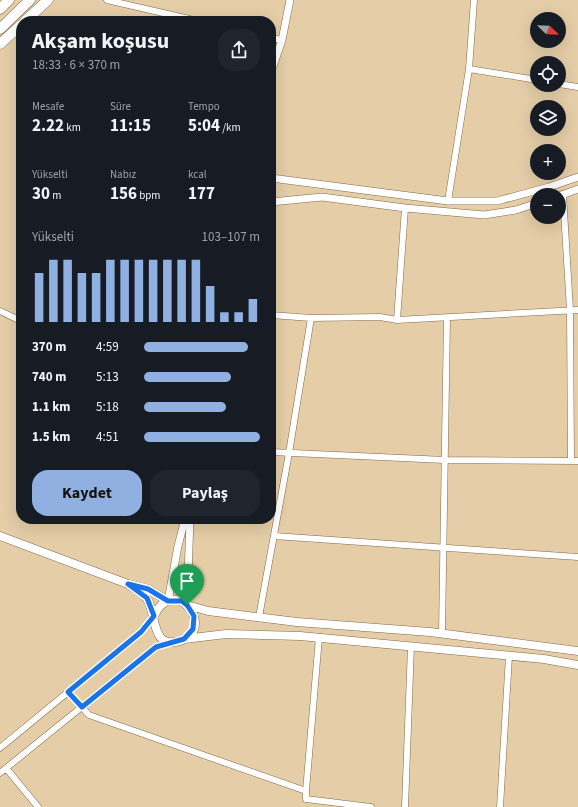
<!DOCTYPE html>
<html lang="tr">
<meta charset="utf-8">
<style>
:root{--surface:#171b24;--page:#20242c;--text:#f1f3f6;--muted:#9ea1a6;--accent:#91b0e2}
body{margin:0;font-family:"Source Sans 3",sans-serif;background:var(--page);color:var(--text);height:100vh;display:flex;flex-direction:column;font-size:15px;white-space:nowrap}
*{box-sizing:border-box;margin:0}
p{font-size:13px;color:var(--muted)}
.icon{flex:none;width:22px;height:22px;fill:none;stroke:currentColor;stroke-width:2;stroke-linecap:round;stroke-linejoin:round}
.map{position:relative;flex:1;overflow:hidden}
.side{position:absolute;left:16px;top:16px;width:260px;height:508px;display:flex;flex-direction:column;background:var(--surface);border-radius:16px;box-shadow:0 4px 16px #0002}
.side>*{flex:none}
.needle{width:26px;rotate:113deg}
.controls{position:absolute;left:530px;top:12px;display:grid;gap:8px}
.controls a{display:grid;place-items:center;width:36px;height:36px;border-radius:50%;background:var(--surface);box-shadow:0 4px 16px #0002;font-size:20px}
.pin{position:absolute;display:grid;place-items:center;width:34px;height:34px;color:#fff;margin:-41px -17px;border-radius:50% 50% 50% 0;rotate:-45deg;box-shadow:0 0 4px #0007}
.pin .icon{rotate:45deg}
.round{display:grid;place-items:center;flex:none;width:42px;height:42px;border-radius:16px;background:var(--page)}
.overview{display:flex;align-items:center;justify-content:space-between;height:68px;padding:0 16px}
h1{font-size:22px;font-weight:700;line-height:30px}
.figures{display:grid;grid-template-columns:repeat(3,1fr);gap:6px;height:68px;padding:4px 16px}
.figures div{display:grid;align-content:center}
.figures b{font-size:17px;font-weight:700}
.figures small{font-size:11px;font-weight:400}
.figures p{font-size:11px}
.chart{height:112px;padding:8px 16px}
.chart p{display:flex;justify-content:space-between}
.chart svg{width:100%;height:72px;margin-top:4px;stroke:var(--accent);stroke-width:6}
.primary-button{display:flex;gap:8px;margin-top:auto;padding:8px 16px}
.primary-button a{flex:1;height:46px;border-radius:16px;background:var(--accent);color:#111;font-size:16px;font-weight:700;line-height:46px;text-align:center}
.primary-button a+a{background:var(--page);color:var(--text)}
ul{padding:0 16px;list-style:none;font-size:13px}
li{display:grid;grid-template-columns:64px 48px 1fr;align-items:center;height:30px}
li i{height:10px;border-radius:5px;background:var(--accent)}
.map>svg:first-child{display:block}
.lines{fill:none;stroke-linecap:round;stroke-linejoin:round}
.minor-casing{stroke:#806b49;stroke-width:7}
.tertiary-casing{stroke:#806b49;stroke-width:8}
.secondary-casing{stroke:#806b49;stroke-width:9}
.trunk-casing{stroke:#806b49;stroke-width:11}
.minor{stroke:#fff;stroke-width:6}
.tertiary{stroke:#fff;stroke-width:7}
.secondary{stroke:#fff;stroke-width:8}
.trunk{stroke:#fff;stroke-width:10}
.route-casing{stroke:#fff;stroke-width:8}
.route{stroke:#1a73e8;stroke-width:5}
</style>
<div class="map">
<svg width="578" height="807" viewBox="0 0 578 807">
<rect width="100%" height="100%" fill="#e4cda7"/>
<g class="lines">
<defs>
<path id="minor" d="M107 0 198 21
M271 38 282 40
M469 69 537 80
M559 84 578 87
M563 194 570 310 571 461
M448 201 469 69 474 0
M0 311 21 321
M271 315 311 318 380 317 397 320 578 310
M397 320 405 208
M271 452 445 460 578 461
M274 536 578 557
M259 617 289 453 311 318
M442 633 447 318
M68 692 89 715 306 791V799L371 807
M0 748 141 632 154 616
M6 768 38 807
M0 773 156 647 171 642
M306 791 319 637
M405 807 411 646
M500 807 509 656"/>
<path id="tertiary" d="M271 72 282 40 290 0
M271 178 448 201H497L549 187 578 177
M559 196 578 189
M271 202 322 197 405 208 484 215 516 210 537 203
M168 601 178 546 185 519
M187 605 190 519"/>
<path id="secondary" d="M0 536 128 584
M187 605 208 611 297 622 430 632 578 651
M154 616C174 572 218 629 180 641 150 650 157 613 147 599 143 593 134 588 128 584L148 589 168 601
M184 639 226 634 300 636 544 659 578 665"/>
<path id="trunk" d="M0 9 9 0
M25 21 48 0
M0 29 30 0
M0 44 21 25"/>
</defs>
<!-- minor casing -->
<use href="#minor" class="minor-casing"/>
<!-- tertiary casing -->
<use href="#tertiary" class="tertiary-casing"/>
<!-- secondary casing -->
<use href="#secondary" class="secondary-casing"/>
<!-- trunk casing -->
<use href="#trunk" class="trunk-casing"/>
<!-- minor -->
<use href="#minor" class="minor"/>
<!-- tertiary -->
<use href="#tertiary" class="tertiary"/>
<!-- secondary -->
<use href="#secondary" class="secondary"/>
<!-- trunk -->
<use href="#trunk" class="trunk"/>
</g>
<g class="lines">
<defs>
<path id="route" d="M128 584 148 589 168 601H182L187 605 194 616 193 629 184 639 156 647 82 707 68 692 141 632 154 616 147 598Z"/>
</defs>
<!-- route casing -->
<use href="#route" class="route-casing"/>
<!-- route -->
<use href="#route" class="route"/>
</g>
</svg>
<div class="controls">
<a><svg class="needle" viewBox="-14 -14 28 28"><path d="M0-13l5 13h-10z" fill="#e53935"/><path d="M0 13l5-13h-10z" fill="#9ea1a6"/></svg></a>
<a><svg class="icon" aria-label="locate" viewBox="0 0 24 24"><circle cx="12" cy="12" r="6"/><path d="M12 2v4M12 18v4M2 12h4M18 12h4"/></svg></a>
<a><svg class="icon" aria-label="layers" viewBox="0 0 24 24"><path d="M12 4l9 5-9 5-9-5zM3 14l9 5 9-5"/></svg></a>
<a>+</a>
<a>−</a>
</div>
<div class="pin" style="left:187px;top:605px;background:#1e9e55"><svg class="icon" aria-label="arrive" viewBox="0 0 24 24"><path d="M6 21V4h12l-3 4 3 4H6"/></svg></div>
<section class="side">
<div class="overview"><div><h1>Akşam koşusu</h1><p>18:33 · 6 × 370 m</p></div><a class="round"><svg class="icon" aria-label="share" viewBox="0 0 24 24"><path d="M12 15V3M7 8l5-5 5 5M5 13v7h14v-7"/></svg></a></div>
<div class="figures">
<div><p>Mesafe</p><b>2.22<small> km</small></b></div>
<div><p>Süre</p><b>11:15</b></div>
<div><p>Tempo</p><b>5:04<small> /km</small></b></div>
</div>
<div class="figures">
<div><p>Yükselti</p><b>30<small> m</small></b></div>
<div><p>Nabız</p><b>156<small> bpm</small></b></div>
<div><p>kcal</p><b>177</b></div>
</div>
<div class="chart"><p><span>Yükselti</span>103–107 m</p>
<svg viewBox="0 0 160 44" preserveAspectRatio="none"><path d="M5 44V14M15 44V6M25 44V6M35 44V14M45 44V14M55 44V6M65 44V6M75 44V6M85 44V6M95 44V6M105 44V6M115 44V6M125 44V22M135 44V38M145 44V38M155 44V30"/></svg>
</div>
<ul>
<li><b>370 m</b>4:59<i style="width:90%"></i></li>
<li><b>740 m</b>5:13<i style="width:75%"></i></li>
<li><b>1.1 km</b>5:18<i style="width:71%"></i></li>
<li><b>1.5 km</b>4:51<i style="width:100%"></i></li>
</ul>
<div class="primary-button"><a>Kaydet</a><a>Paylaş</a></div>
</section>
</div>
